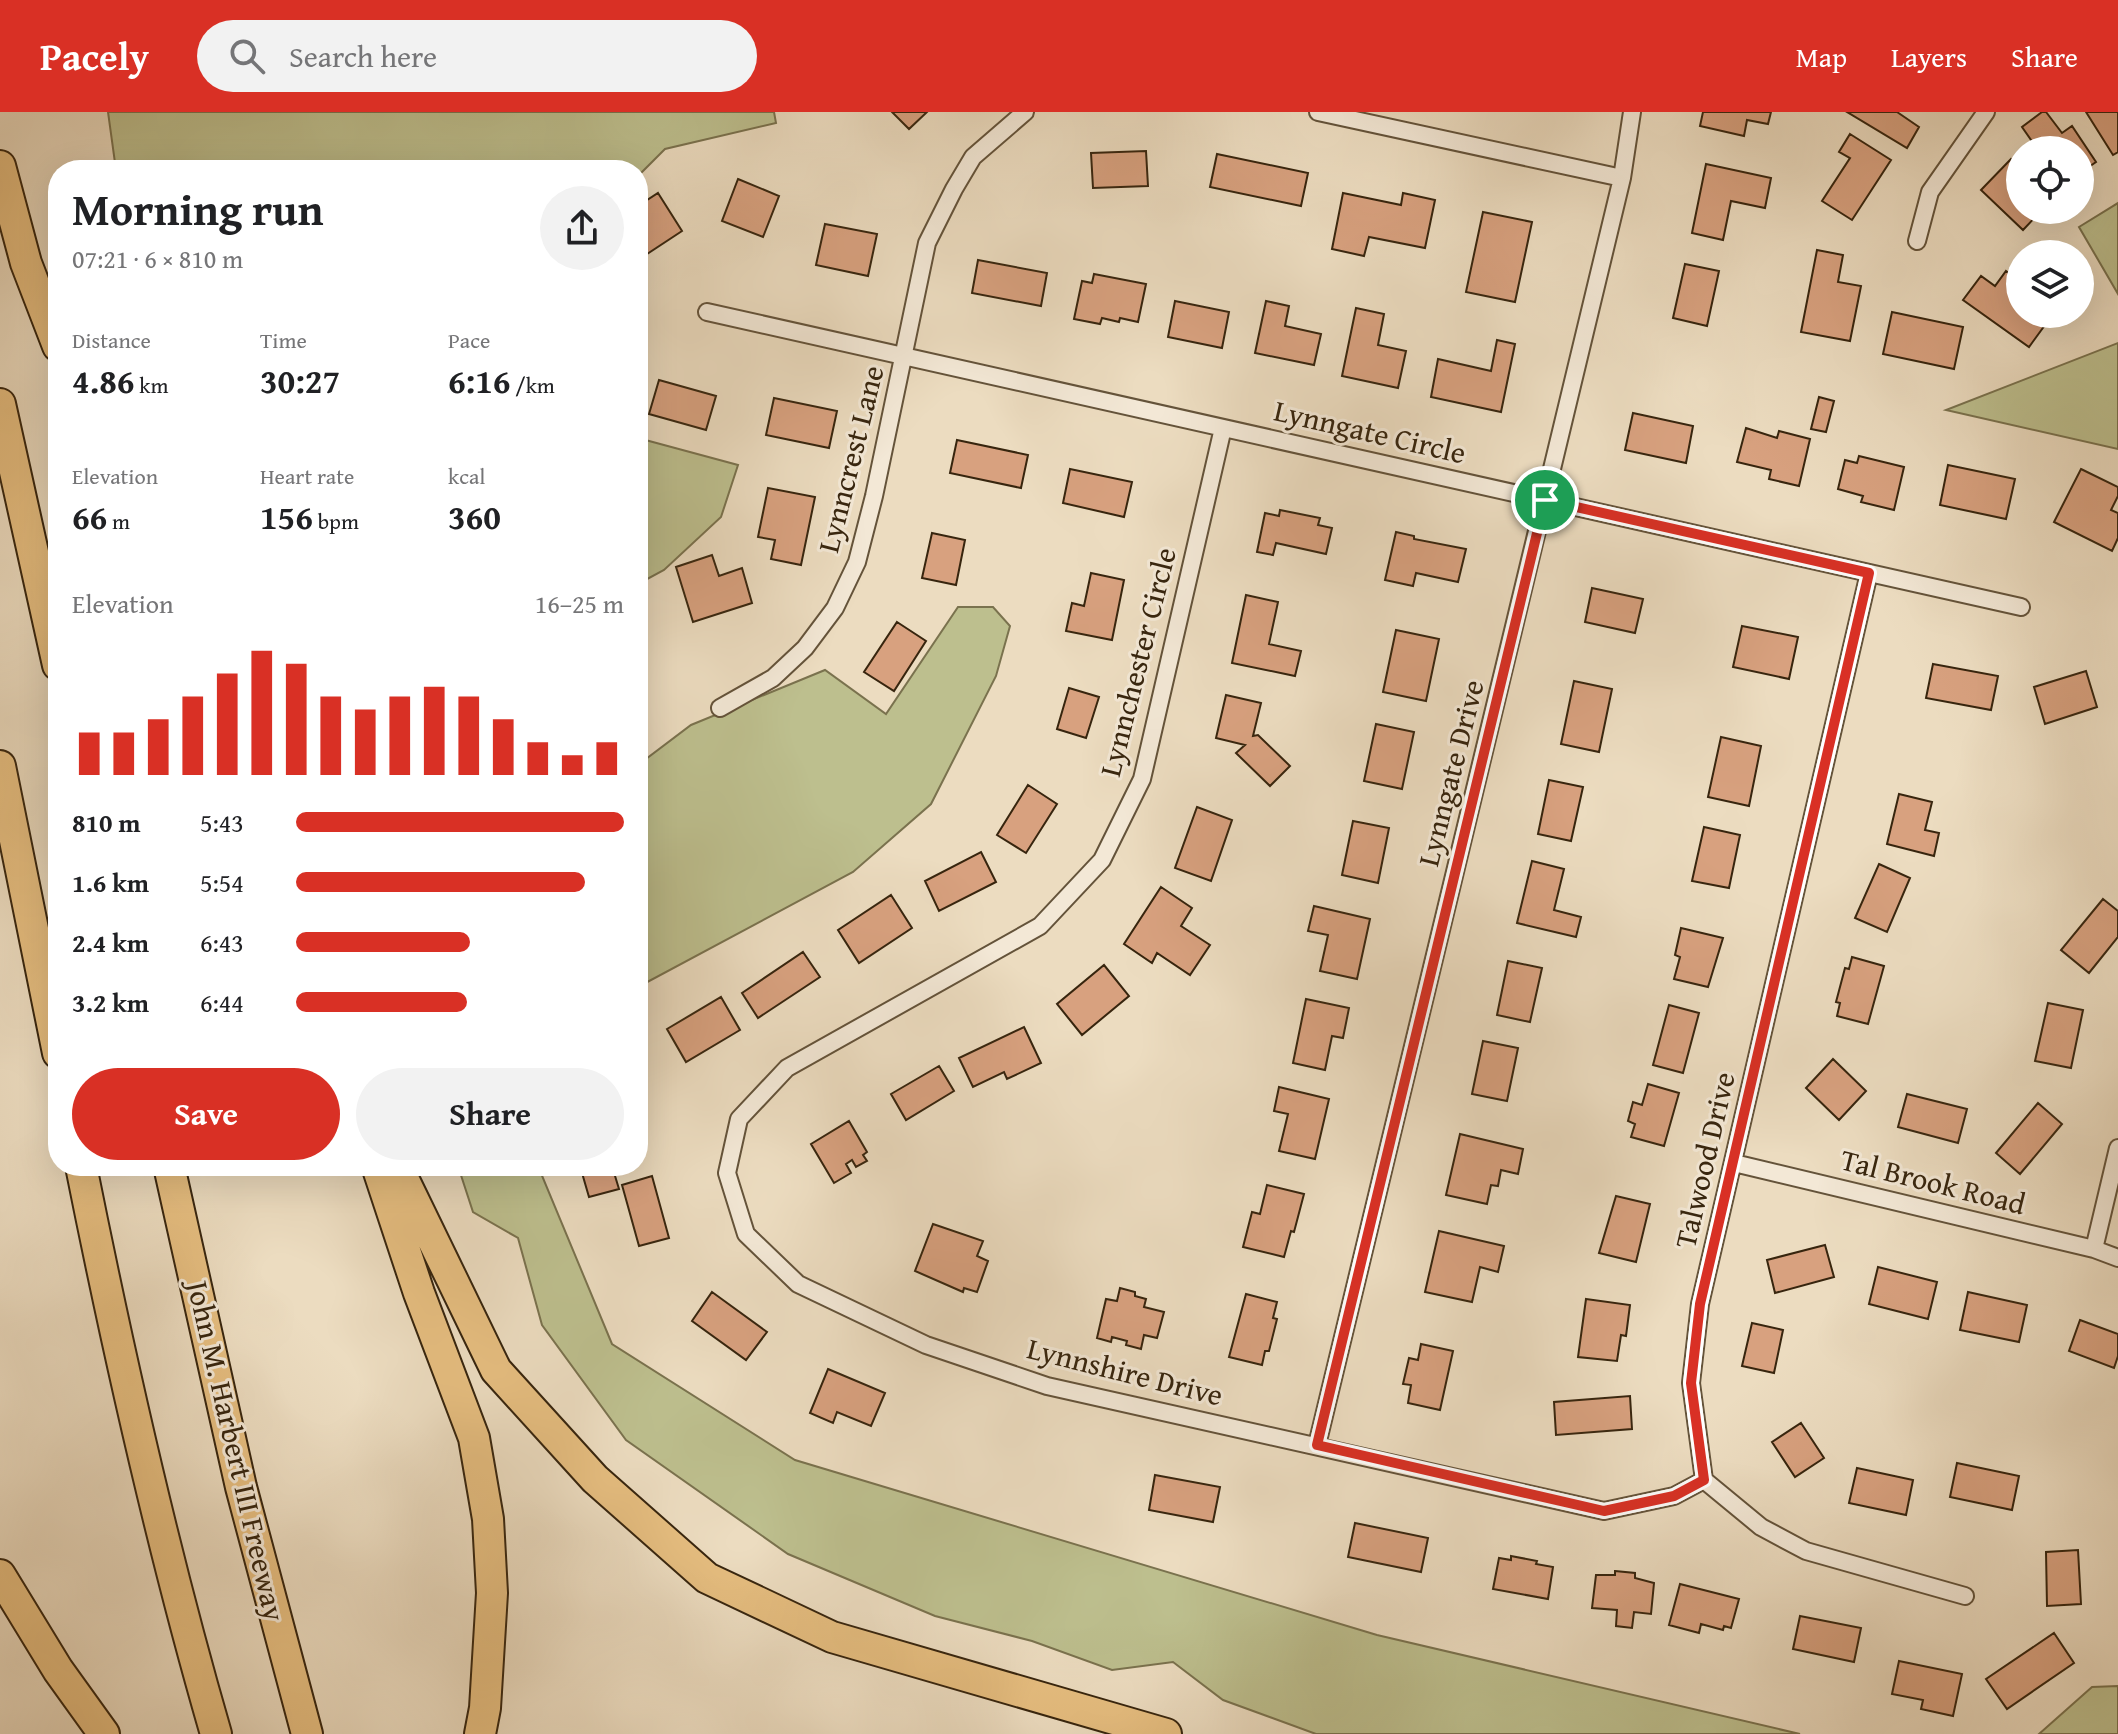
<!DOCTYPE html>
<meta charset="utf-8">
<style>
:root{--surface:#fff;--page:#f2f2f2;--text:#202124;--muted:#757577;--accent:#d93025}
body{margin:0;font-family:"Gentium Book Plus",serif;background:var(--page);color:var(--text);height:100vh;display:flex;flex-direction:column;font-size:30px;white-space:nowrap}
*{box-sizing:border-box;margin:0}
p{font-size:26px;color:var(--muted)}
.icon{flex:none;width:44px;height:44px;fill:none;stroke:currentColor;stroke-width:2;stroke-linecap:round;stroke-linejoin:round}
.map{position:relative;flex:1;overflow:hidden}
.side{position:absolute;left:48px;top:48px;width:600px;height:1016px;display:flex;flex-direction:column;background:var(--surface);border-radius:32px;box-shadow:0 8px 32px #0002}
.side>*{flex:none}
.fabs{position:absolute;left:2006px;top:24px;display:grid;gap:16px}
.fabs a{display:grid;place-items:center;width:88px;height:88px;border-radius:50%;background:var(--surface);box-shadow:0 8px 32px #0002;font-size:40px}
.pin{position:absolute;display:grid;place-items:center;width:68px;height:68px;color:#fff;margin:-34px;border:4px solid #fff;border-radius:50%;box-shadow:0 2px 8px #0007}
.round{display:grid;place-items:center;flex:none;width:84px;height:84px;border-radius:42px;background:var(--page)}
.overview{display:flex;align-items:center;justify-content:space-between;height:136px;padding:0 24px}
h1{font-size:44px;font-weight:700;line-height:60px}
.stats{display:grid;grid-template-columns:repeat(3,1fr);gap:12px;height:136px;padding:8px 24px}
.stats div{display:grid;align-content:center}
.stats b{font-size:34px;font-weight:700}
.stats small{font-size:22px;font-weight:400}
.stats p{font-size:22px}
.chart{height:224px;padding:16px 24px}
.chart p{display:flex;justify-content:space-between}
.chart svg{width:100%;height:144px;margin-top:8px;stroke:var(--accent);stroke-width:6}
.primary-button{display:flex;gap:16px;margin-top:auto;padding:16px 24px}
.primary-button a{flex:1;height:92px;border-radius:48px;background:var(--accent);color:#fff;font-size:32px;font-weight:700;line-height:92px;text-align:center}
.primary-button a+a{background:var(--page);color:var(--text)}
ul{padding:0 24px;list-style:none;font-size:26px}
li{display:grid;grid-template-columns:128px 96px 1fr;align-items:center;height:60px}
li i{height:20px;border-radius:10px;background:var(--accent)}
header{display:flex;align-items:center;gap:48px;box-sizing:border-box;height:112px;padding:0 40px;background:var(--accent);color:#fff}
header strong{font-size:38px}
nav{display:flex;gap:44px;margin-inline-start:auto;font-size:28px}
.search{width:560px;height:72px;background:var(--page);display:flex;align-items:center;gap:20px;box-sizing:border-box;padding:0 28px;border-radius:44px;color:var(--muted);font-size:30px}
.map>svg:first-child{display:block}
.green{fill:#bdbf8e;stroke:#7a724e;stroke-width:2}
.building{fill:#d8a17f;stroke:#37250e;stroke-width:2}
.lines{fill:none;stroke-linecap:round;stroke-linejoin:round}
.street-casing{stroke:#64533a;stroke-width:20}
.highway-casing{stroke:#37250e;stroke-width:34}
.street{stroke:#f3e8d6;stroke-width:16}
.highway{stroke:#e6be80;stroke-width:30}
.route-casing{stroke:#fff;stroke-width:16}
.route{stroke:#d93025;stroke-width:10}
.labels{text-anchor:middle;stroke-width:6;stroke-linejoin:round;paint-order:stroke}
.street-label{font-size:30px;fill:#37250e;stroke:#f3e8d6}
</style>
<header>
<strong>Pacely</strong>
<div class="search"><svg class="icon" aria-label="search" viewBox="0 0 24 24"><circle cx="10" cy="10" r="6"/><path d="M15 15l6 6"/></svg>Search here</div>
<nav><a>Map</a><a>Layers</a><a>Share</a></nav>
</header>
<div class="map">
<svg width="2118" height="1622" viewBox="0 0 2118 1622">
<rect width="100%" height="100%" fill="#ecdcc0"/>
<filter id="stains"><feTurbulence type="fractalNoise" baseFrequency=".0025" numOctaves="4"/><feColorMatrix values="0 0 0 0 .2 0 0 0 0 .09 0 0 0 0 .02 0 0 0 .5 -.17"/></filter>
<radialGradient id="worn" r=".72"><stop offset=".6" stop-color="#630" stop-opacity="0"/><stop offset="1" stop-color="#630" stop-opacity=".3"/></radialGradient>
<!-- green -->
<path class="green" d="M108 0H774L776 11 665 37 638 64V58H116Z
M2118 91V182L2079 115Z
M2118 231V337L1946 298Z
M638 326 738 353 721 405 664 458 638 472Z
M958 495H993L1010 514 996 564 931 692 853 760 638 875V653L691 613 825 558 886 602Z
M458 1054H538L612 1232 795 1348 1377 1523 1800 1622H1316L1223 1588 1173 1550 1112 1558 1032 1529 935 1504 788 1442 626 1328 542 1213 518 1126 473 1100Z
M2118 1574V1622H2039L2092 1575Z"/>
<!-- building -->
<path class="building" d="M892 0H927L909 17Z
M1703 0H1771L1768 12 1747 8 1744 24 1700 14Z
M1847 0H1897L1919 15 1907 36Z
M2042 0H2046L2062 21 2072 14 2096 50 2080 61V38H2038L2022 15Z
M2086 0H2118V40L2113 43Z
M1850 22 1891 48 1852 108 1822 89 1850 46 1839 40Z
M1146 39 1148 74 1093 76 1091 41Z
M1217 42 1308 61 1301 94 1210 75Z
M2011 47 2020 56V98H2042L2023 118 1981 78Z
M1706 52 1771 66 1765 96 1731 89 1723 128 1692 121Z
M738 67 779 84 763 125 722 109Z
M658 81 682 119 644 144 638 135V94Z
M1343 81 1401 93 1403 81 1435 88 1425 136 1369 125 1364 144 1332 137Z
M1483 100 1532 110 1515 190 1466 180Z
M825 112 877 122 868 164 816 153Z
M1817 138 1843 143 1838 170 1861 174 1850 229 1801 220Z
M978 148 1047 161 1041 194 972 181Z
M1685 152 1719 159 1707 214 1673 206Z
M2006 159 2020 169V202H2053L2029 235 1963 188 1981 164 1995 174Z
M1094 162 1146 172 1138 210 1120 206 1119 210 1102 206 1100 212 1074 207 1082 169 1092 171Z
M1175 189 1229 200 1222 236 1168 225Z
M1266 189 1289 194 1285 214 1321 222 1314 253 1255 241Z
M1356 196 1384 202 1378 233 1406 239 1398 276 1342 264Z
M1892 200 1963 215 1954 257 1883 242Z
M1497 228 1515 232 1501 300 1431 285 1438 247 1491 259Z
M659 268 716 284 706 318 649 302Z
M1819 285 1834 289 1826 320 1811 317Z
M774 286 837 299 829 336 766 323Z
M1633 301 1693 314 1686 351 1625 338Z
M1746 316 1777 326 1779 319 1810 327 1799 374 1769 367 1771 358 1737 350Z
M957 328 1028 343 1021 376 950 361Z
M1859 344 1904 355 1894 398 1861 390 1863 384 1838 377 1845 348 1857 351Z
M1948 353 2015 367 2006 407 1940 393Z
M1070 357 1132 370 1124 405 1063 391Z
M2081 357 2118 375V384L2111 398 2118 401V426L2112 439 2054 410Z
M768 376 815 385 801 453 771 447 775 428 758 425Z
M1280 398 1320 406 1318 413 1332 416 1326 442 1276 431 1273 443 1257 440 1265 401 1279 404Z
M1396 420 1414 424V427L1466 437 1458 470 1416 461 1413 474 1385 468Z
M932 421 965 428 956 473 922 466Z
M712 443 719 464 742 456 752 491 693 510 676 455Z
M1091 461 1124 468 1112 528 1066 519 1072 491 1084 494Z
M1592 476 1643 487 1635 521 1585 510Z
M1246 483 1278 490 1269 532 1301 539 1295 564 1232 551Z
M897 510 926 529 894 579 864 560Z
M1742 514 1798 525 1789 567 1733 555Z
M1396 518 1439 527 1426 589 1383 580Z
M1933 552 1998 564 1991 598 1926 586Z
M2086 559 2097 595 2045 612 2034 575Z
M1574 569 1612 577 1599 640 1561 632Z
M1069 576 1099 585 1086 626 1057 617Z
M1226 583 1261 591 1253 624 1258 623 1290 654 1270 674 1236 641 1245 633 1216 626Z
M1376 612 1414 620 1402 677 1364 669Z
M1721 625 1761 634 1749 694 1708 685Z
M1549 668 1583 675 1571 729 1538 722Z
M1028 673 1057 692 1026 741 997 723Z
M1899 682 1932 690 1925 718 1939 721 1934 744 1887 732Z
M1197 695 1232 708 1211 769 1175 756Z
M1353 709 1389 716 1378 771 1342 763Z
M1704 715 1740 723 1729 776 1692 769Z
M981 740 996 770 939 799 925 769Z
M1532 749 1564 757 1554 798 1581 805 1576 825 1517 811Z
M1879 752 1910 766 1887 820 1855 806Z
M1161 775 1192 796 1181 814 1210 833 1190 863 1157 841 1152 851 1124 832Z
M891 783 912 816 859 851 838 818Z
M2103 787 2118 799V825L2089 861 2061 838Z
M1314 794 1370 807 1357 867 1320 859 1328 823 1308 819Z
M1681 816 1723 826 1708 875 1674 867 1680 845 1675 843Z
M803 840 820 865 758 906 742 881Z
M1852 845 1884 854 1868 912 1837 904 1840 891 1836 890 1845 856 1849 857Z
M1508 849 1542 856 1530 910 1497 903Z
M1104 853 1129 884 1082 923 1057 892Z
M721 885 740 918 686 950 667 917Z
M1306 887 1349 896 1343 926 1332 924 1325 958 1293 951Z
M2048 891 2083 898 2071 956 2035 949Z
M1669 893 1699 901 1683 961 1653 953Z
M1024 915 1041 951 1007 967 1004 960 973 975 959 946Z
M1483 929 1518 936 1507 989 1472 982Z
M1833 947 1866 979 1839 1008 1806 976Z
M939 954 954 979 906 1008 891 982Z
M1648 972 1679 981 1664 1034 1631 1025 1635 1012 1628 1009 1633 990 1642 993Z
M1279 975 1329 987 1315 1047 1279 1039 1288 1002 1274 999Z
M1907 982 1967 997 1958 1031 1898 1015Z
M2038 991 2062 1012 2020 1062 1996 1041Z
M849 1009 867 1040 863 1043 867 1049 856 1055 852 1048 846 1052 851 1061 834 1071 811 1032Z
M1460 1022 1523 1037 1518 1062 1501 1058 1498 1074 1491 1073 1487 1092 1446 1083Z
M580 1054H612L619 1077 589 1085Z
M652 1064 669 1126 639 1134 622 1073Z
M1267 1073 1304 1082 1294 1120 1291 1119 1284 1145 1243 1135 1252 1100 1260 1102Z
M1616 1084 1650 1092 1636 1150 1599 1141Z
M933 1112 983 1129 977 1144 988 1149 977 1180 964 1176 963 1180 915 1159Z
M1439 1119 1504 1134 1498 1160 1480 1155 1472 1190 1425 1180Z
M1825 1133 1834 1165 1775 1181 1767 1148Z
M1878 1155 1937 1170 1928 1207 1869 1192Z
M1120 1176 1135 1180V1184L1146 1187 1144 1195 1164 1200 1157 1226 1144 1223 1141 1237 1126 1233 1127 1229 1112 1225 1111 1230 1097 1226 1106 1187 1117 1189Z
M712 1180 767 1220 746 1248 692 1209Z
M1968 1180 2027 1193 2019 1230 1960 1218Z
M1246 1182 1277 1190 1273 1206 1277 1207 1269 1239H1265L1262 1253 1229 1245Z
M1586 1187 1630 1193 1626 1224 1621 1223 1617 1249 1578 1245Z
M2080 1208 2118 1222V1244L2114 1256 2069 1239Z
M1752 1211 1783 1218 1774 1261 1742 1254Z
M1421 1232 1453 1239 1440 1298 1408 1291 1411 1273 1403 1272 1409 1246 1418 1248Z
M828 1257 885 1281 871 1314 837 1300 833 1311 810 1301Z
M1630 1284 1632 1317 1556 1323 1554 1290Z
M1801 1311 1824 1346 1795 1365 1772 1330Z
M1957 1351 2019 1364 2012 1398 1950 1385Z
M1857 1356 1913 1368 1906 1403 1849 1391Z
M1155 1363 1220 1375 1213 1410 1149 1398Z
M1355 1411 1428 1426 1421 1460 1348 1445Z
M2078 1438 2081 1492 2047 1494 2046 1440Z
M1511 1444 1537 1449 1536 1452 1553 1455 1548 1487 1493 1477 1499 1446 1511 1448Z
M1615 1459 1635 1461V1466L1654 1471 1651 1502 1634 1500 1632 1516 1616 1514 1617 1498 1592 1496 1596 1463H1615Z
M1680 1472 1739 1487 1731 1516 1724 1514 1723 1518 1701 1512 1699 1521 1669 1513Z
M1800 1504 1861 1516 1854 1550 1793 1537Z
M2054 1521 2074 1551 2007 1597 1986 1567Z
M1899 1549 1962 1562 1953 1604 1921 1597 1923 1588 1892 1582Z"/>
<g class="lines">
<defs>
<path id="street" d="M1318 0 1622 66
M1917 129 1930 80 1986 0
M707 200 2021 495
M1223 316 1142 667 1102 748 1040 814 787 956 739 1007 727 1061 746 1122 798 1172 926 1233 1047 1274 1604 1399 1674 1384 1704 1368
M1869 461 1700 1192 1691 1271 1704 1368 1761 1415 1806 1439 1965 1484
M720 596 773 566 805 536 835 496 857 450 874 384 927 131 954 77 973 45 1025 0
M1734 1051 2094 1137 2118 1146
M2094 1137 2118 1036
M1317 1333 1622 66 1632 0"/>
<path id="highway" d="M0 54 26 151 58 234
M0 292 58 553
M0 654 58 941
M81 1054C119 1244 162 1436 216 1622
M169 1054 241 1375 307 1622
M377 1054 419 1181 474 1326 488 1407 492 1481 485 1596 480 1622
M397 1054 496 1258 595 1367 707 1466 832 1525 1166 1622
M0 1463 58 1558 104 1622"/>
</defs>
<!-- street casing -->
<use href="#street" class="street-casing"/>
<!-- highway casing -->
<use href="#highway" class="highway-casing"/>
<!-- street -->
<use href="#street" class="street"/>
<!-- highway -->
<use href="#highway" class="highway"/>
</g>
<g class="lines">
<defs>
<path id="route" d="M1545 388 1869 461 1700 1192 1691 1271 1704 1368 1674 1384 1604 1399 1317 1333Z"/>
</defs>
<!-- route casing -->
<use href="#route" class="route-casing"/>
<!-- route -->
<use href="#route" class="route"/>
</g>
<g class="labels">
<!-- street labels -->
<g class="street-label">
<text transform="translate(1370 320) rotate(13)" y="10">Lynngate Circle</text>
<text transform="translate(851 347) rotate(-76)" y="10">Lynncrest Lane</text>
<text transform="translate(1138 550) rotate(-76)" y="10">Lynnchester Circle</text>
<text transform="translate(1451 661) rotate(-76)" y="10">Lynngate Drive</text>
<text transform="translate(1705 1048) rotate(-77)" y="10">Talwood Drive</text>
<text transform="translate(1933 1070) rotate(14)" y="10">Tal Brook Road</text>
<text transform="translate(1125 1260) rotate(14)" y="10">Lynnshire Drive</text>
<text transform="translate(236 1339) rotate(77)" y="10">John M. Harbert III Freeway</text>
</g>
</g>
<rect width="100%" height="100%" filter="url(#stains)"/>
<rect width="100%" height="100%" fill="url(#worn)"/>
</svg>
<div class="fabs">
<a><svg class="icon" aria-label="locate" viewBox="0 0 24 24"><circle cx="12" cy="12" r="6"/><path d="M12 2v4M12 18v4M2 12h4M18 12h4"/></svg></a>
<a><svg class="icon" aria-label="layers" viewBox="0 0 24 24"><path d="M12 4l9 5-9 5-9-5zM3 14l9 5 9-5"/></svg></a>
</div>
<div class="pin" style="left:1545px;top:388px;background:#1e9e55"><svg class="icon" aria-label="arrive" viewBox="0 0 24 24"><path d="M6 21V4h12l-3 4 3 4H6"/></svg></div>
<section class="side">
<div class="overview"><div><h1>Morning run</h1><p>07:21 · 6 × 810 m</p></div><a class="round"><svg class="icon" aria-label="share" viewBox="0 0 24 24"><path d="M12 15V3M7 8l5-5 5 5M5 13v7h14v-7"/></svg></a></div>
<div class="stats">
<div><p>Distance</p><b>4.86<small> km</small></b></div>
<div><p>Time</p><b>30:27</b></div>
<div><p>Pace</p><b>6:16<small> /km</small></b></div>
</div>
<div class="stats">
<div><p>Elevation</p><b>66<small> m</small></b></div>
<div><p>Heart rate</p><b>156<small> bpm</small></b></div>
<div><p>kcal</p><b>360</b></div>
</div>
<div class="chart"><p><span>Elevation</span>16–25 m</p>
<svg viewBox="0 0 160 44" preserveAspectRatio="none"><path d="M5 44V31M15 44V31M25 44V27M35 44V20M45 44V13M55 44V6M65 44V10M75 44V20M85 44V24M95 44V20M105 44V17M115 44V20M125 44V27M135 44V34M145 44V38M155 44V34"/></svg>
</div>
<ul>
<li><b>810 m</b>5:43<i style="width:100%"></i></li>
<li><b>1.6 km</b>5:54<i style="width:88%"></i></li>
<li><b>2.4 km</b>6:43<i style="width:53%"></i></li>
<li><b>3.2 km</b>6:44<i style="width:52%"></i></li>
</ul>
<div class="primary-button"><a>Save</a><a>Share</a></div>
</section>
</div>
